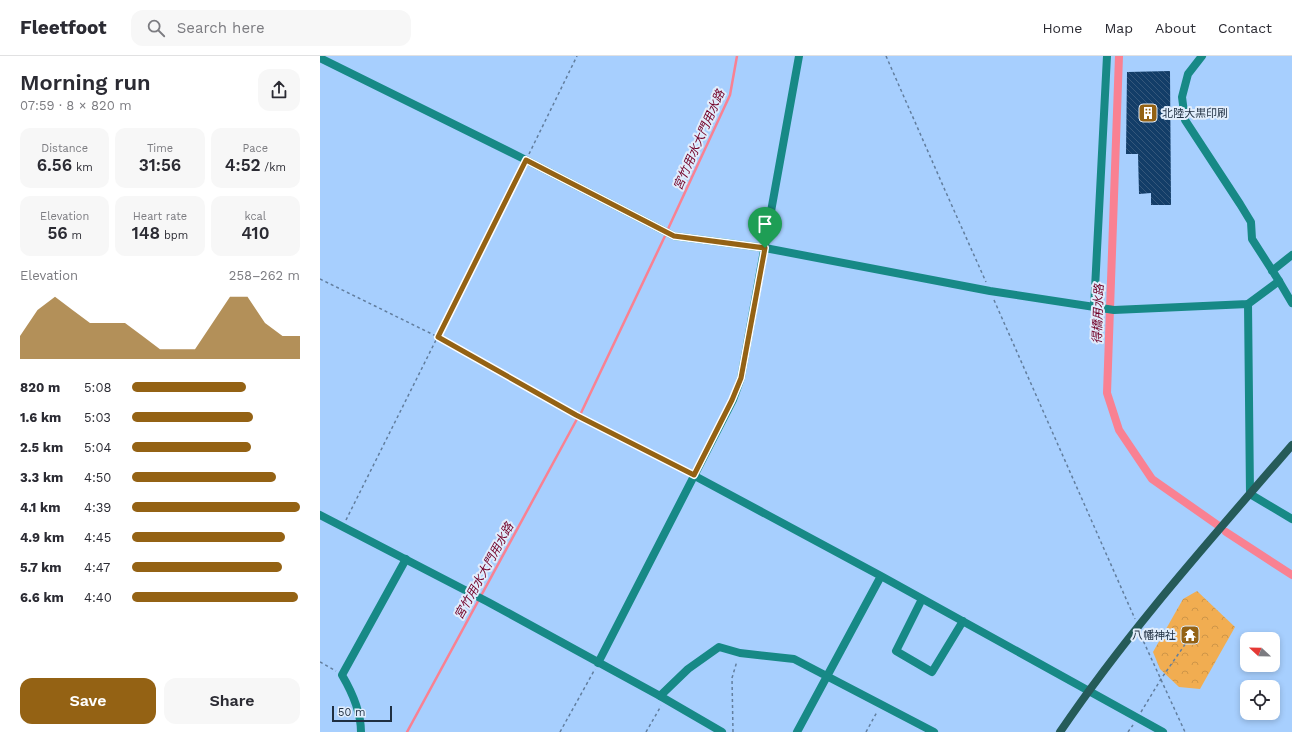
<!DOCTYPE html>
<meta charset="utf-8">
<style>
:root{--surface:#fff;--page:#f7f7f7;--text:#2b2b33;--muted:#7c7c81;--line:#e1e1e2;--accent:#946214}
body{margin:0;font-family:"Work Sans","Noto Sans JP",sans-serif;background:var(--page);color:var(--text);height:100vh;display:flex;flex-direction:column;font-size:15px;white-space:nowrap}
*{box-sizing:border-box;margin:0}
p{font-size:13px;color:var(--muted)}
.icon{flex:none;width:22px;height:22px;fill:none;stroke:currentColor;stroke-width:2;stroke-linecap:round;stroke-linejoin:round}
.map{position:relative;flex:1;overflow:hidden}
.details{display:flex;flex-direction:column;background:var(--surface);width:320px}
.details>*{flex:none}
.needle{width:26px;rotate:292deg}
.controls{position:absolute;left:920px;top:576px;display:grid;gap:8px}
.controls a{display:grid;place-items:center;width:40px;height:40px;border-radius:8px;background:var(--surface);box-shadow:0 2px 6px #0003;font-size:20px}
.scale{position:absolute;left:12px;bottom:10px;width:60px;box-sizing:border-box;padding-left:4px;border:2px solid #1f2f41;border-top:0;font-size:11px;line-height:14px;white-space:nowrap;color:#1f2f41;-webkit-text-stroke:3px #e1edfc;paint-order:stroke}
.pin{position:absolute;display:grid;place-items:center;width:34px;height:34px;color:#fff;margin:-41px -17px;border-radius:50% 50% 50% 0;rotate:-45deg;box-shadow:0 0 4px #0007}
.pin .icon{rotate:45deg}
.round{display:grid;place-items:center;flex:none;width:42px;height:42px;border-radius:12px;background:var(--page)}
.head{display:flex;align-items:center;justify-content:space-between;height:68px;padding:0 20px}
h1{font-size:22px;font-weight:600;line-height:30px}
.figures{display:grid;grid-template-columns:repeat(3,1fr);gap:6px;height:68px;padding:4px 20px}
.figures div{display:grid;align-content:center;border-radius:10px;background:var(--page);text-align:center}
.figures b{font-size:17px;font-weight:600}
.figures small{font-size:11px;font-weight:400}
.figures p{font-size:11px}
.chart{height:112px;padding:8px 20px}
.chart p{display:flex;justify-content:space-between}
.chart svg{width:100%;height:72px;margin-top:4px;fill:var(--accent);opacity:.7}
.primary-button{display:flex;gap:8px;margin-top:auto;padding:8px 20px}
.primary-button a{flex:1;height:46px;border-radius:12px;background:var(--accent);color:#fff;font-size:16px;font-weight:600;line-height:46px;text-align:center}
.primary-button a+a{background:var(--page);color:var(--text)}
ul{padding:0 20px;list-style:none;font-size:13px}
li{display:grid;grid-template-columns:64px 48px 1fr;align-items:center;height:30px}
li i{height:10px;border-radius:5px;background:var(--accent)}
header{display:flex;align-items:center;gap:24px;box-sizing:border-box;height:56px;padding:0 20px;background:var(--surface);border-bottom:1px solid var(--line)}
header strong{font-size:19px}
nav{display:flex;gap:22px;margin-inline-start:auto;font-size:14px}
.search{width:280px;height:36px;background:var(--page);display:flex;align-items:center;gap:10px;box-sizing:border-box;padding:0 14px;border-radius:12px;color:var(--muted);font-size:15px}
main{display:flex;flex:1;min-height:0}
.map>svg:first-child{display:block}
.forest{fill:url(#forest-crowns)}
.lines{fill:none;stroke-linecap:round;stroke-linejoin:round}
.stream{stroke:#f98192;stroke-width:2.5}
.canal{stroke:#f98192;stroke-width:8}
.building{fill:url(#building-back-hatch)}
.path{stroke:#627e9e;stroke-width:1.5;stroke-dasharray:3 3;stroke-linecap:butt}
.minor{stroke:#178986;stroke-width:8}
.tertiary{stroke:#178986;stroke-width:8}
.secondary{stroke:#255b59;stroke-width:8}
.route-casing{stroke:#fff;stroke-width:8}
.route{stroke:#946214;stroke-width:5}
.labels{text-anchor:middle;stroke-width:4;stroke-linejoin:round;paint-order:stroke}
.poi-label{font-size:11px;fill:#1f2f41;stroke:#e1edfc;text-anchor:start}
.water-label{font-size:12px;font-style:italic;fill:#730027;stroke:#e1edfc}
</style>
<header>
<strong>Fleetfoot</strong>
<div class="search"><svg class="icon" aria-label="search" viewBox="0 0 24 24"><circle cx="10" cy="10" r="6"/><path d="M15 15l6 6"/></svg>Search here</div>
<nav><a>Home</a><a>Map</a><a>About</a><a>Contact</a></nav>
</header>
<main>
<section class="details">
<div class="head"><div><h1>Morning run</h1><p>07:59 · 8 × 820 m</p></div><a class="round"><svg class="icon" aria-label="share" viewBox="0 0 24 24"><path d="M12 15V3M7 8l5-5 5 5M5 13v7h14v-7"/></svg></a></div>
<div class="figures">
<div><p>Distance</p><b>6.56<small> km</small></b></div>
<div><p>Time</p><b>31:56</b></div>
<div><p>Pace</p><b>4:52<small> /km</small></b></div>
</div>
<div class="figures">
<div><p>Elevation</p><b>56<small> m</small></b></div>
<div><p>Heart rate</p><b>148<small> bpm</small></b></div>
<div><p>kcal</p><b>410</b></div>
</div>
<div class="chart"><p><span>Elevation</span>258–262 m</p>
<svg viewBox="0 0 160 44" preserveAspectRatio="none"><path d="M0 44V30L10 14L20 6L30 14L40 22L50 22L60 22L70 30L80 38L90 38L100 38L110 22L120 6L130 6L140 22L150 30L160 30V44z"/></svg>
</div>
<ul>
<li><b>820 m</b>5:08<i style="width:68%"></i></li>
<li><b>1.6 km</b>5:03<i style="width:72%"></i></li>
<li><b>2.5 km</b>5:04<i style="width:71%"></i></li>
<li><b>3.3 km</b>4:50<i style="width:86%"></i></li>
<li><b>4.1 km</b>4:39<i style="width:100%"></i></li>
<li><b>4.9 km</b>4:45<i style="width:91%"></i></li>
<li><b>5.7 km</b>4:47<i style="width:89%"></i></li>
<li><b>6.6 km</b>4:40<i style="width:99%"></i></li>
</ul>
<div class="primary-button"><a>Save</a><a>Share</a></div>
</section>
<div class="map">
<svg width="972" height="676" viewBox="0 0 972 676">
<defs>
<pattern id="forest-crowns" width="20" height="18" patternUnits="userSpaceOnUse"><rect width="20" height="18" fill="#f1ad51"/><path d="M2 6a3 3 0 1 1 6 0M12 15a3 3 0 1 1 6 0" fill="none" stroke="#ce9548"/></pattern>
<pattern id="building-back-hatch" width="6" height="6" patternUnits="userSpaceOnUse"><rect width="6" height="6" fill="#133d68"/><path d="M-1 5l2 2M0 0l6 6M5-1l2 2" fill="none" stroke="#35577b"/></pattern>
</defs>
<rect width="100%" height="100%" fill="#a7cffe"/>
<!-- forest -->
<path class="forest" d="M877 535 915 571 880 633 859 631 840 613 833 596 863 543Z"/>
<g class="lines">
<!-- stream -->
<path class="stream" d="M348 173 410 39 417 0
M261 357 345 180
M87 676 257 363"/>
<!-- canal -->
<path class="canal" d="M799 0 787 337 799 374 832 423 899 470
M906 476 972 519"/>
</g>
<!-- building -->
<path class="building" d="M850 15 851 149H831V137L819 138 818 98H806L807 16Z"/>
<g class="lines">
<!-- path -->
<path class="path" d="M566 0 624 132 666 226
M209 98 257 0
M0 223 118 281 256 359 366 416
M674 244 815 563
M26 464 202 112
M821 580 865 676
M0 606 16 615
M821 656 841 623 866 587
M240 676 275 613
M326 676 341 650
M413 676 412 622 417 605
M546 676 557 656
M808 676 813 669"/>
<!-- minor -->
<path class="minor" d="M882 0 868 18 862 41 865 64 920 148 931 166 932 183 959 225
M952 215 972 199
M928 248 930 438 972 463
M373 419 561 520 843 676
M602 543 576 595 612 616 643 565
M340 640 368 613 399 591 420 597 474 603 614 676
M41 676C41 656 32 636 22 619L86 503
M477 676 561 520"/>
<!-- tertiary -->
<path class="tertiary" d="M0 2 206 104 354 180 445 192 670 235 794 254 928 248 959 225 972 247
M774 252 787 0
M0 459 168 546 340 640 402 676
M278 607 413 344 421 322 479 0"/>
<!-- secondary -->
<path class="secondary" d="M740 676C809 574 892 482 972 389"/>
</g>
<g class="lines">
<defs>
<path id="route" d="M206 104 354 180 445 192 421 322 412 344 374 419 256 359 118 281Z"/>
</defs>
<!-- route casing -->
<use href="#route" class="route-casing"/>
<!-- route -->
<use href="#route" class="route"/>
</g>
<!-- icons -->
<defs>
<symbol id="building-square" viewBox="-11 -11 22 22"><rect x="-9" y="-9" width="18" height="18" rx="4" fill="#946214" stroke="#e1edfc"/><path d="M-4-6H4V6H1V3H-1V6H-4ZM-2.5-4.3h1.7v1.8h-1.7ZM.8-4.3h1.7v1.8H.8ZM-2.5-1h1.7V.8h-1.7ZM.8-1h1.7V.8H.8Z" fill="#fff"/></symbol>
<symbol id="temple-square" viewBox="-11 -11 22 22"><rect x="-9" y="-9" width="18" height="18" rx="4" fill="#946214" stroke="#e1edfc"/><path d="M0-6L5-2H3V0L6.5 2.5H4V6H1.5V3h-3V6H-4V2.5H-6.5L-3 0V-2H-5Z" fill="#fff"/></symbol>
</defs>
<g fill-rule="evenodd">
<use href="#building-square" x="817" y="46" width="22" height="22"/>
<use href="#temple-square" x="859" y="568" width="22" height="22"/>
</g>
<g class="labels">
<!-- poi labels -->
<g class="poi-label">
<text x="842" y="61">北陸大黒印刷</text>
<text x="856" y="583" text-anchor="end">八幡神社</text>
</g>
<!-- water labels -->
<g class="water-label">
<text transform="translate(379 84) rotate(-66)" y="4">宮竹用水大門用水路</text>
<text transform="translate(778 258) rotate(-88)" y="4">得橋用水路</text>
<text transform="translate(164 515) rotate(-61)" y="4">宮竹用水大門用水路</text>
</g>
</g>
</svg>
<div class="controls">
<a><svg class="needle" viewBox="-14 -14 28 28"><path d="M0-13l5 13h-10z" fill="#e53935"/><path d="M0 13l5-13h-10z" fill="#7c7c81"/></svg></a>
<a><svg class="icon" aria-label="locate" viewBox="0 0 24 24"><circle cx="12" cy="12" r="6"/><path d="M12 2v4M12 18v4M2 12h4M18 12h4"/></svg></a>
</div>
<div class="scale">50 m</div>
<div class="pin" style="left:445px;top:192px;background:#1e9e55"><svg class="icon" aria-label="arrive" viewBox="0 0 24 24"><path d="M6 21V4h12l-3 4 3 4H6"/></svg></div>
</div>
</main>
